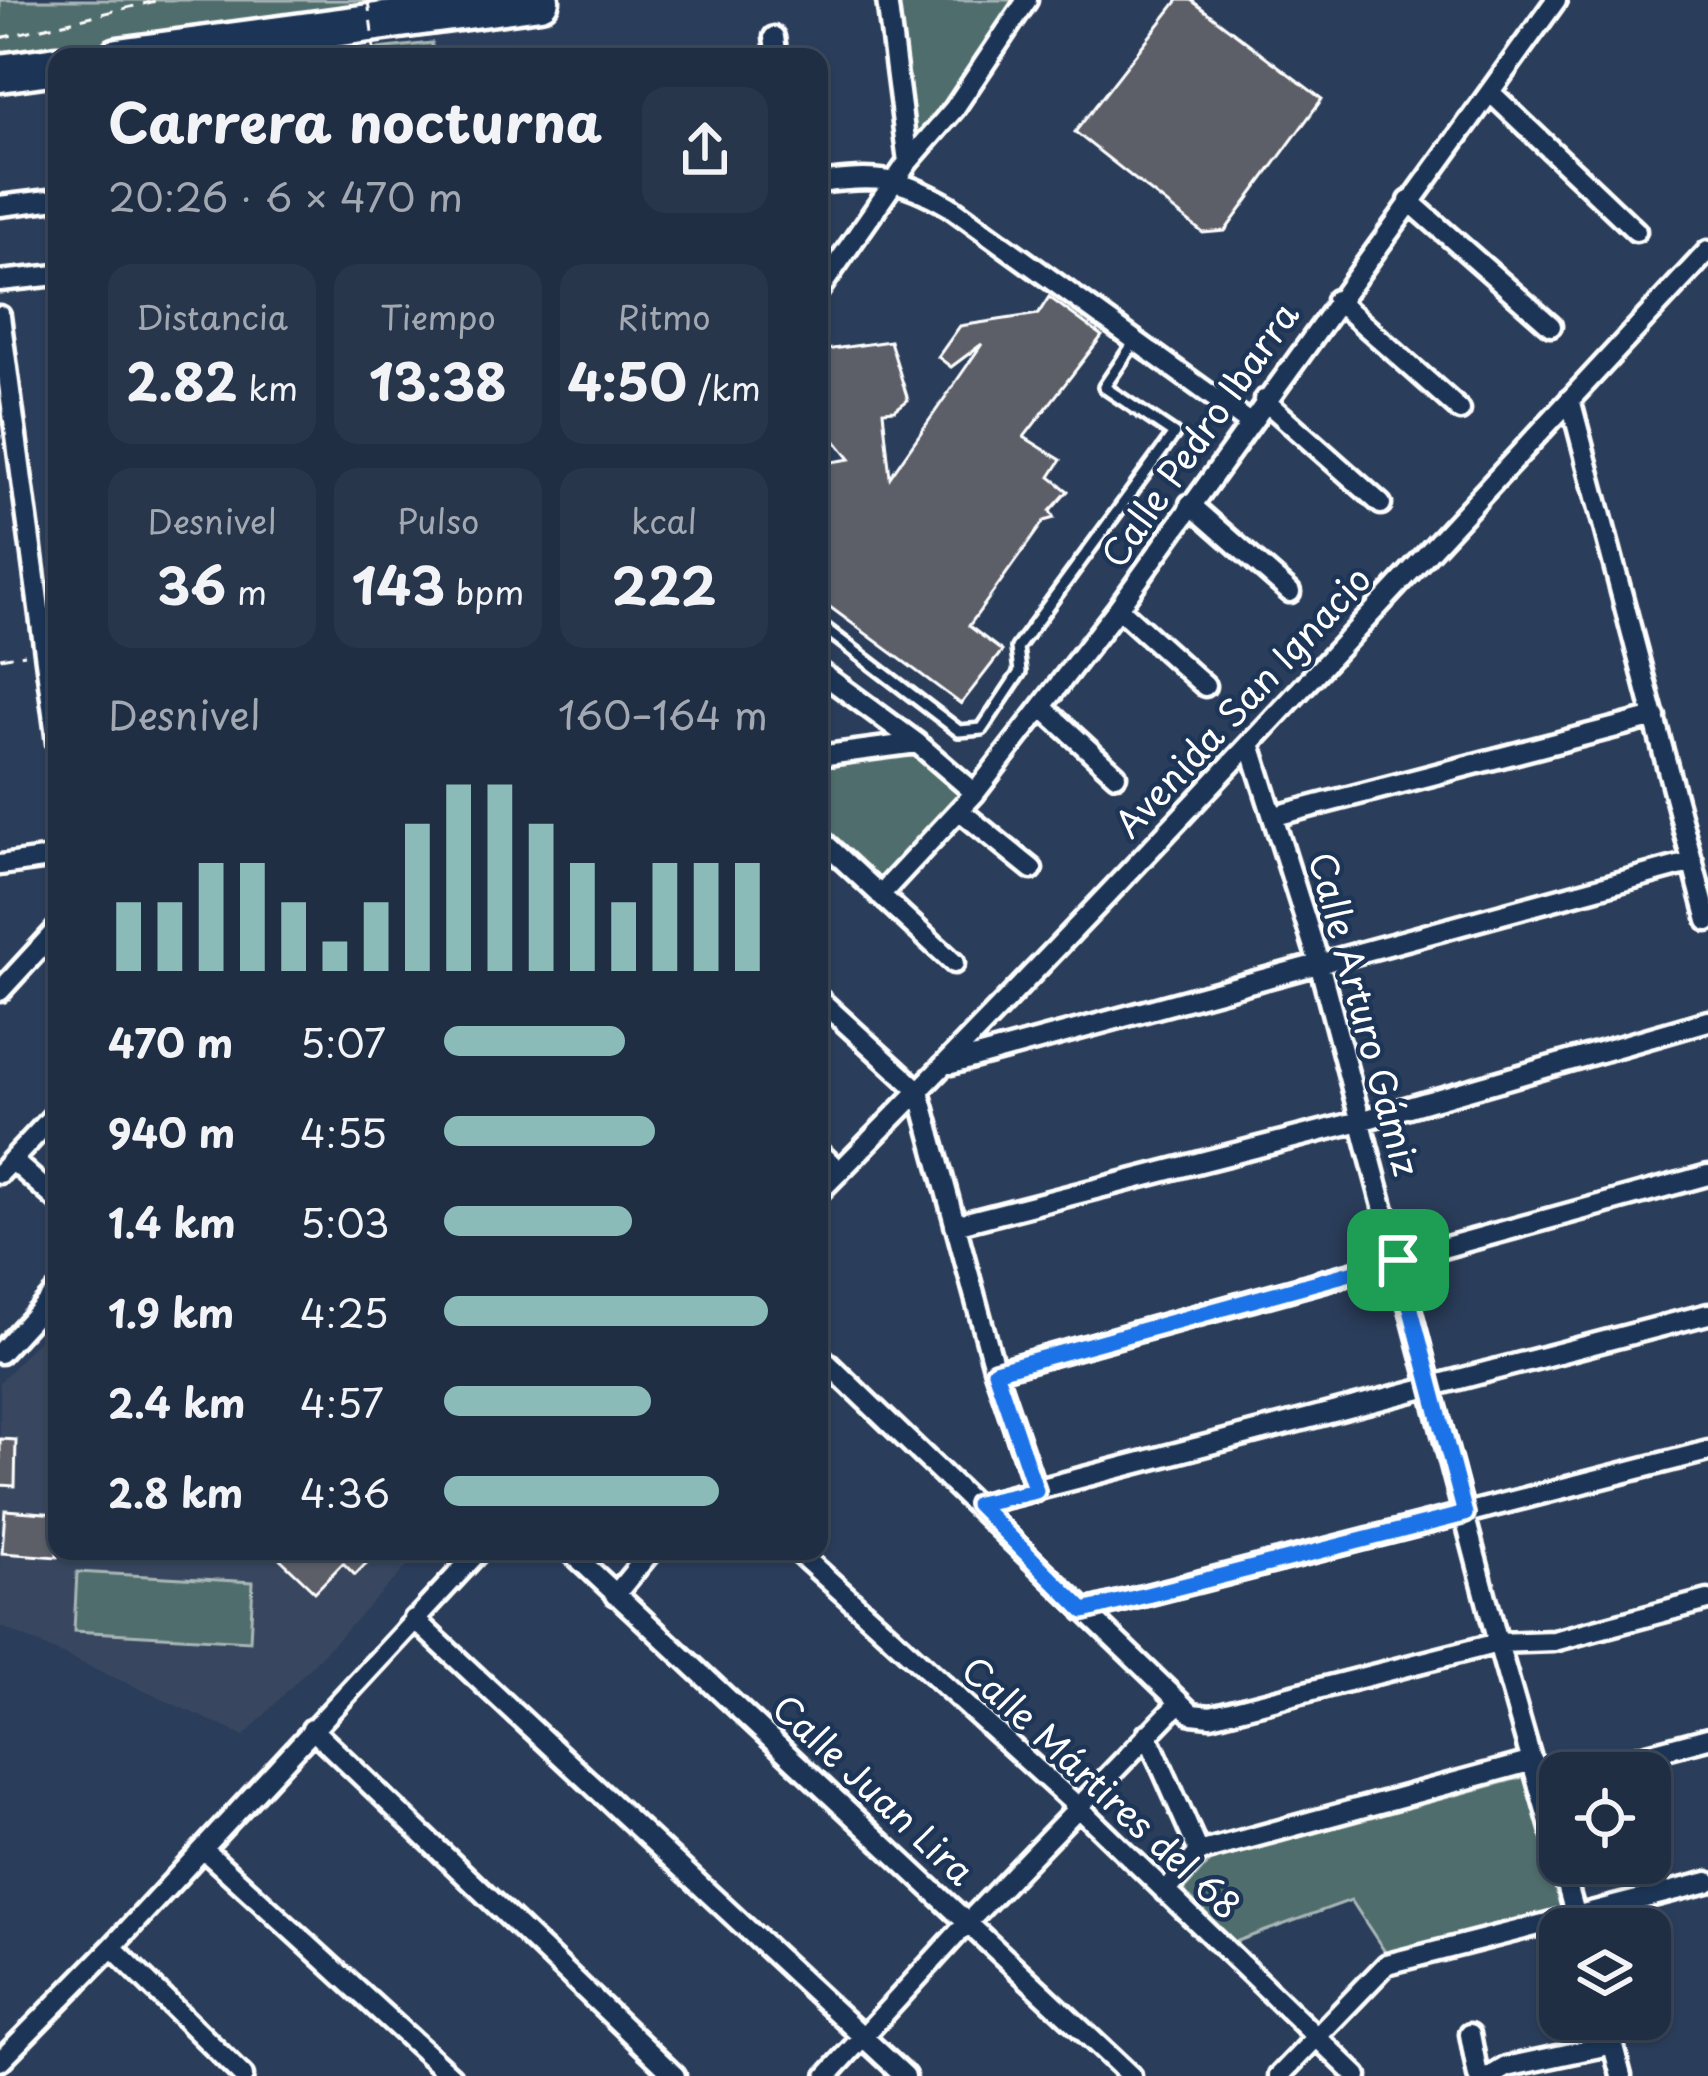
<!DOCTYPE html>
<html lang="es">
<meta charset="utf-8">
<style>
:root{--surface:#202e44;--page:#28364b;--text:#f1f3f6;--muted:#a2a8b2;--line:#3d4a5d;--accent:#8bbbb9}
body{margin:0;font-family:"Playpen Sans",sans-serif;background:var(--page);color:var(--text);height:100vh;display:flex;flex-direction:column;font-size:45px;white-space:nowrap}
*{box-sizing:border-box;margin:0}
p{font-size:39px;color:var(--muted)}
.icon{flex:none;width:66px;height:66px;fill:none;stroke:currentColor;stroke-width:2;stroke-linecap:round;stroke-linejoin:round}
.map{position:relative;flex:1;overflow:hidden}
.side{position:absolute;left:48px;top:48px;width:780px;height:1512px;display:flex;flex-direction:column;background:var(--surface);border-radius:24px;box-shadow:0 3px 9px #0004,0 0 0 3px var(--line)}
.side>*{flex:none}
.controls{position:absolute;left:1539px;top:1752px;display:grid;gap:24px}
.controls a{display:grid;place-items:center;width:132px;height:132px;border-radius:24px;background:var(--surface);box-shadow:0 3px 9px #0004,0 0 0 3px var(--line);font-size:60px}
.pin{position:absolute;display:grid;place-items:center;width:102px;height:102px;color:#fff;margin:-51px;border-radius:24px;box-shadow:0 6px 18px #0006}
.round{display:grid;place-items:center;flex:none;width:126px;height:126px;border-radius:24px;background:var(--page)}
.headline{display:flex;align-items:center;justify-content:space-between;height:204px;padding:0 60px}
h1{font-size:54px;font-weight:700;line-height:90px}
.figures{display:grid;grid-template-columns:repeat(3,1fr);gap:18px;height:204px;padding:12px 60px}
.figures div{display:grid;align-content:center;border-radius:24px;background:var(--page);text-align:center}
.figures b{font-size:51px;font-weight:700}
.figures small{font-size:33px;font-weight:400}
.figures p{font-size:33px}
.chart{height:336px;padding:24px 60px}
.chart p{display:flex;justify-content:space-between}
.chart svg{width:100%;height:216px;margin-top:12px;stroke:var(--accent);stroke-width:6}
ul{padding:0 60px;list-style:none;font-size:39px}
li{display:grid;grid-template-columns:192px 144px 1fr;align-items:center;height:90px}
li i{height:30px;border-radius:15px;background:var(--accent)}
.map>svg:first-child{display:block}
.built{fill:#39475e}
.green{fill:#506d6c;stroke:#a8b6b6;stroke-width:3}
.building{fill:#5d5e67;stroke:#fff;stroke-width:3}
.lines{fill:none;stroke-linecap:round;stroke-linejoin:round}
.lane-casing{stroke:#fff;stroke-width:18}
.street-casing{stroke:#fff;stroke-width:27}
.highway-casing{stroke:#fff;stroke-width:45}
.path{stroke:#fff;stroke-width:3;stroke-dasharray:12 9;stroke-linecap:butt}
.lane{stroke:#1d3557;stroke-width:9}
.street{stroke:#1d3557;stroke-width:18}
.highway{stroke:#1d3557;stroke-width:36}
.path-bridge{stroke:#fff;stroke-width:3;stroke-dasharray:12 9;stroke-linecap:butt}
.route-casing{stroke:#fff;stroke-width:24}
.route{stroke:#1a73e8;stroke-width:15}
.labels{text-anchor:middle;stroke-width:9;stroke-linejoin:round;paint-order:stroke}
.street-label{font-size:36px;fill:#fff;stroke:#1d3557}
</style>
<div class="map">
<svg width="1708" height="2076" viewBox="0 0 1708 2076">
<rect width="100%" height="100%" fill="#2a3d5a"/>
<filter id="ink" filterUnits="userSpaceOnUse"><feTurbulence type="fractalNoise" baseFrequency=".00833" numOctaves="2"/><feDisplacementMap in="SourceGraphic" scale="24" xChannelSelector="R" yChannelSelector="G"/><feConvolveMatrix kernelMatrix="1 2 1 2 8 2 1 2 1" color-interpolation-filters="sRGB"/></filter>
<g filter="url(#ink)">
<!-- built -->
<path class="built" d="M57 1320V1551H422L244 1736 0 1626V1382Z"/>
<!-- green -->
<path class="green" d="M0 0H501L101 57H57L0 71Z
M891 0H1021L911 153Z
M432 43V57H305Z
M917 743 975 793 880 895 819 838V756Z
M77 1572 253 1582 250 1641 74 1631Z
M1527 1776 1567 1914 1389 1958 1351 1900 1235 1942 1179 1895 1210 1861Z"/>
<!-- building -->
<path class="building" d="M1178 0H1191L1322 99 1225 231 1203 233 1075 132Z
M1049 297 1102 336 1024 437 1061 460 1050 477 1068 491 1050 511 1054 518 1044 521 969 626 1002 651 961 704 819 599V464L850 459 834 439 825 350 890 341 908 400 895 410 883 411 890 477 982 344 951 367 938 357 960 326 1038 314Z
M0 1439 16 1440 15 1486 0 1485Z
M5 1510 57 1514V1557L2 1553Z
M272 1551H378L355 1575 343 1563 315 1592Z"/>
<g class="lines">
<defs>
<path id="lane" d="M819 624 959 731 982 729 1020 672 1017 648 1174 434 1104 387 1135 341"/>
<path id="street" d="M887 0 908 162
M774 37 777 57
M1491 93 1636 231
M819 183C876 175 899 177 949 206L1248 422
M1409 201 1551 326
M0 206 57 199
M0 281 57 275
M819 290 908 162 954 109 1027 0
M1336 300 1460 410
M0 316 57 743
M1570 399 1708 921
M1264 400 1381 504
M1190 504 1290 592
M1118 608 1205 686
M819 671 917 743 975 793
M1042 707 1116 775
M1250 744 1319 963 1498 1643 1560 1860
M819 756 917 743
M959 810 1032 869
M1275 816 1655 717
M819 838 954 963
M0 865 57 857
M880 895 975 793 1118 608 1556 0
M0 991 57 929
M819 999 919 1091
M951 1064 1693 862
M919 1091 995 1371 1036 1491
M819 1152 839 1171
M12 1160 57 1200
M0 1173 57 1112
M819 1192C1123 886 1414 567 1708 251
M955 1225 1360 1121 1708 1021
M0 1353 57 1291
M819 1355 1192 1714 1211 1716 1498 1643 1554 1641 1708 1600
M995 1371 1708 1175
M977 1505 1708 1314
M570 1551 1131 2076
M797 1551 1077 1806 1357 2076
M615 1595 651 1551
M1084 1611 1708 1451
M414 1619 905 2076
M312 1729 675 2076
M1147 1734 1199 1852
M1575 1773 1708 1738
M203 1849 451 2076
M1561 1863 1579 1928
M1165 1892 1199 1852 1533 1761
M112 1947 243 2076
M1606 2019 1621 2076
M1470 2034 1478 2076
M0 2061 112 1947 479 1551
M827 2076 967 1923 1178 1704
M1279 2076 1387 1964 1708 1882
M1491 2076 1506 2067 1614 2044"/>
<path id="highway" d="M118 57 540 0
M0 73 57 65"/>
</defs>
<!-- lane casing -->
<use href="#lane" class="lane-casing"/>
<!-- street casing -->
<use href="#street" class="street-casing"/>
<!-- highway casing -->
<use href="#highway" class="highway-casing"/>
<!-- path -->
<path class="path" d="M0 38 160 0
M0 658 25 654"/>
<!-- lane -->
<use href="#lane" class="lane"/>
<!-- street -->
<use href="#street" class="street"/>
<!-- highway -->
<use href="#highway" class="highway"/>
<!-- path-bridge -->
<path class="path-bridge" d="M368 0 375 57"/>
</g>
</g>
<g class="lines" filter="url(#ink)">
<defs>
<path id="route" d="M1398 1260 1465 1514 1084 1611 977 1504 1036 1491 995 1371Z"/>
</defs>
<!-- route casing -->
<use href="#route" class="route-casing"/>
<!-- route -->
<use href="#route" class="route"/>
</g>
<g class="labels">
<!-- street labels -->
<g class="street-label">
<text transform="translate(1200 435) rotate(-55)" y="13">Calle Pedro Ibarra</text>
<text transform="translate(1243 702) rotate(-47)" y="13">Avenida San Ignacio</text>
<text transform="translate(1364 1014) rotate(75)" y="13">Calle Arturo Gámiz</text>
<text transform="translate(1101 1788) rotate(43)" y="13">Calle Mártires del 68</text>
<text transform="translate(873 1790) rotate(43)" y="13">Calle Juan Lira</text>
</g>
</g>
</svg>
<div class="controls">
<a><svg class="icon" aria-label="locate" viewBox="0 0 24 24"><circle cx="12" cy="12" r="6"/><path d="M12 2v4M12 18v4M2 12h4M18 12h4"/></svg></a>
<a><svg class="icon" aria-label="layers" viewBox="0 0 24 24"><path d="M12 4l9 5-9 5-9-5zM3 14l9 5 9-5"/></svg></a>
</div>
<div class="pin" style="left:1398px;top:1260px;background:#1e9e55"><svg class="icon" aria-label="arrive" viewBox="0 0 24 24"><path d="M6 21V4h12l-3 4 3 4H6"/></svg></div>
<section class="side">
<div class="headline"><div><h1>Carrera nocturna</h1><p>20:26 · 6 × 470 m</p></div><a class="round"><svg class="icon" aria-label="share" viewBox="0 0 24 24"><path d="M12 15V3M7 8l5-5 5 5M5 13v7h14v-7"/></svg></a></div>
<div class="figures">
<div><p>Distancia</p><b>2.82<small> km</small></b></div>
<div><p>Tiempo</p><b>13:38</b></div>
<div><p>Ritmo</p><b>4:50<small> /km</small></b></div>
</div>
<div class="figures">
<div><p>Desnivel</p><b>36<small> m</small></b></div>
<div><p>Pulso</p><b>143<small> bpm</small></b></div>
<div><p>kcal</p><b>222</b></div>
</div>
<div class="chart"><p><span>Desnivel</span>160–164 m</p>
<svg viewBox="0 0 160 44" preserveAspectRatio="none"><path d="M5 44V30M15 44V30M25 44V22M35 44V22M45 44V30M55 44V38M65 44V30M75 44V14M85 44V6M95 44V6M105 44V14M115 44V22M125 44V30M135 44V22M145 44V22M155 44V22"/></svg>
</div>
<ul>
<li><b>470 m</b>5:07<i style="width:56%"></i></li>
<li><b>940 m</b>4:55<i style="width:65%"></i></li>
<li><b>1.4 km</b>5:03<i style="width:58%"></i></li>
<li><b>1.9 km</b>4:25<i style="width:100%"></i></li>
<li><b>2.4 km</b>4:57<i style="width:64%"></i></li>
<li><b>2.8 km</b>4:36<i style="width:85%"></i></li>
</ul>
</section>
</div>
